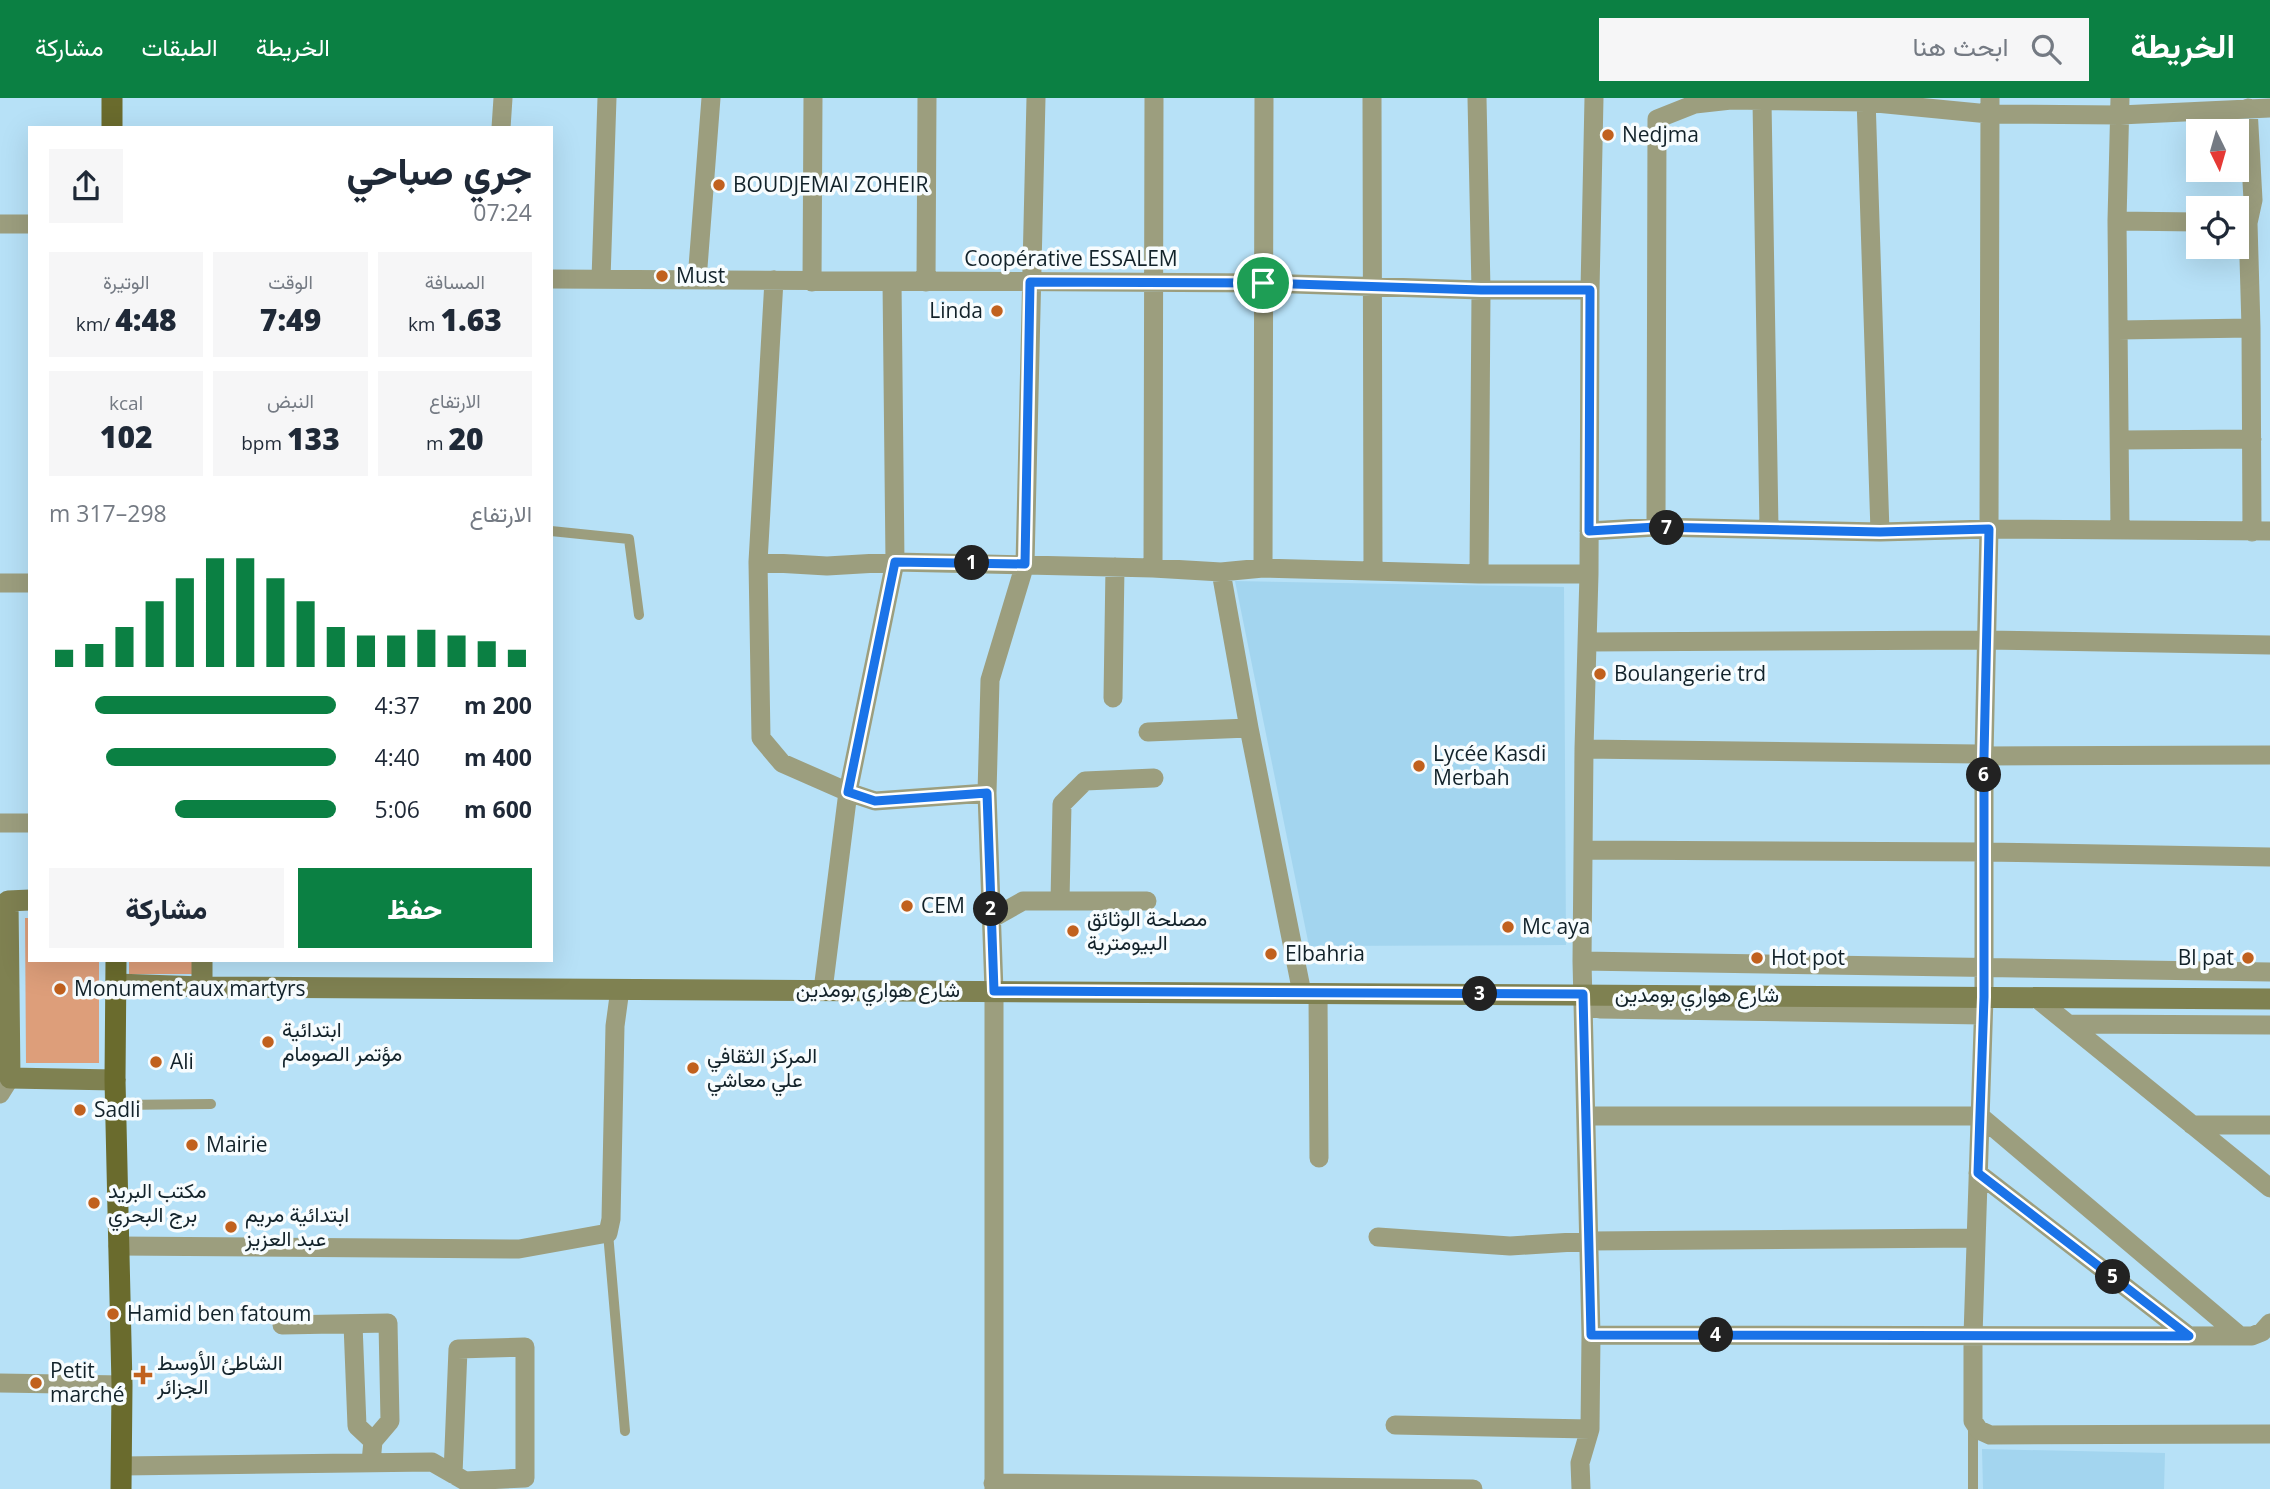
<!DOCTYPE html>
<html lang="ar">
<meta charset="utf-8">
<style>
:root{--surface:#fff;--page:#f6f6f7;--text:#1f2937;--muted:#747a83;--accent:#0b8043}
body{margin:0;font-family:"Open Sans",Vazirmatn,sans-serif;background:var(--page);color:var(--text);direction:rtl;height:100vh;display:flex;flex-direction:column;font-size:26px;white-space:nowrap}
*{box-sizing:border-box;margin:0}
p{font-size:23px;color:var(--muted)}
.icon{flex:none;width:38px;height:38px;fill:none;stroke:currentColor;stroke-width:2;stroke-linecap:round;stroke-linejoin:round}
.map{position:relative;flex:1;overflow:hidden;direction:ltr}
.details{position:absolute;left:28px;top:28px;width:525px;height:836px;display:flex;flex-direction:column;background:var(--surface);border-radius:0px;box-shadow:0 7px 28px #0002;direction:rtl}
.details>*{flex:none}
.needle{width:46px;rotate:175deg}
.controls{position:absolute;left:2186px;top:21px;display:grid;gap:14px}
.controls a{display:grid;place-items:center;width:63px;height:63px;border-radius:0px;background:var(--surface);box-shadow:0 7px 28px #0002;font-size:35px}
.pin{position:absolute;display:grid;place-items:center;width:60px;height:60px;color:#fff;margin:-30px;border:4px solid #fff;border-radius:50%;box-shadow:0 2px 7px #0007}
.km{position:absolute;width:35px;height:35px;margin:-18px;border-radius:50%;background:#222;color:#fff;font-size:19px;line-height:35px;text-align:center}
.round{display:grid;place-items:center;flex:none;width:74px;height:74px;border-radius:0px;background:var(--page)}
.summary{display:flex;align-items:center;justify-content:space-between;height:119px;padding:0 21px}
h1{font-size:38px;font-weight:800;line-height:52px}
.figures{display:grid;grid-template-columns:repeat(3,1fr);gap:10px;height:119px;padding:7px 21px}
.figures div{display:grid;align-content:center;border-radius:0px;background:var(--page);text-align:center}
.figures b{font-size:30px;font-weight:800}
.figures small{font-size:19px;font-weight:400}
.figures p{font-size:19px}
.chart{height:196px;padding:14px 21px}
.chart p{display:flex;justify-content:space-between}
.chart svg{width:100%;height:126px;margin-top:7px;stroke:var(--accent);stroke-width:6}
.primary-button{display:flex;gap:14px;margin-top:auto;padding:14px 21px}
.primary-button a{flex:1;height:80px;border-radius:0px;background:var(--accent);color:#fff;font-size:28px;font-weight:800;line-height:80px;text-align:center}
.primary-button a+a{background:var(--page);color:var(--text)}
ul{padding:0 21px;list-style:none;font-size:23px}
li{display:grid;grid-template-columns:112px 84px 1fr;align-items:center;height:52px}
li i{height:18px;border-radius:9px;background:var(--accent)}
header{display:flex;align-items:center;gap:42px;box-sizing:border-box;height:98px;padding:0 35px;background:var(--accent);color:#fff}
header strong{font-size:33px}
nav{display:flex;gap:38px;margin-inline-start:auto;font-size:24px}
.search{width:490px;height:63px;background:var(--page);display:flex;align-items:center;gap:18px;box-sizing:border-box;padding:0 24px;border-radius:0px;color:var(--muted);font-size:26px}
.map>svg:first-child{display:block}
.built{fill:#a3d5ef}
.green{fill:#dd9e7a}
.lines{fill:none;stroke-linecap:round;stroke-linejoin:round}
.lane{stroke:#9c9e7e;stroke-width:10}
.street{stroke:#9c9e7e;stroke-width:19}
.secondary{stroke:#7f8151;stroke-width:21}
.primary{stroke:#6a6b2d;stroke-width:21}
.route-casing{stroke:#fff;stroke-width:14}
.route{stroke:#1a73e8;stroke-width:9}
.poi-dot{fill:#c1611e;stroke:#f7fcfe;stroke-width:2.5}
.labels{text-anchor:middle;stroke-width:7;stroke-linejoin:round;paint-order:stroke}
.poi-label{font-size:21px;fill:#12222a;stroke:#f7fcfe;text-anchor:start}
.street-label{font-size:21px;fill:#12222a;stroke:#f7fcfe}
</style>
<header>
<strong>الخريطة</strong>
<div class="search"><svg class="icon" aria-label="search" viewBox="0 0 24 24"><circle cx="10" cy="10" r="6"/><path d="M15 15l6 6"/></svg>ابحث هنا</div>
<nav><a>الخريطة</a><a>الطبقات</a><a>مشاركة</a></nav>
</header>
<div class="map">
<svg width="2270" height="1391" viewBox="0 0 2270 1391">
<rect width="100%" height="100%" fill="#b7e1f7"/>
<!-- built -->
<path class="built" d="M1235 483 1564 489 1566 847 1309 848Z
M1982 1351 2165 1355 2164 1391H1983Z"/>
<!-- green -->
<path class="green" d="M25 820H30V863H99V965H26Z
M129 863H192V876H129Z"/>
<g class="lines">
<!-- lane -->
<path class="lane" d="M551 433 629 441 639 517
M116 1007 211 1006
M608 1135 625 1333
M1973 1327V1391"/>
<!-- street -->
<path class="street" d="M1372 0 1373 471
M1477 0 1481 192 1479 476
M1866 0 1880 434
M1990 0 1989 431 1984 658V899L1973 1238V1323L1979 1332 1990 1337 2270 1336
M2120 0 2117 123 2120 432
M1762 3 1769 431
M2248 10 2253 102 2248 125 2251 230 2252 434
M501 30 503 0
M2117 123 2198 124
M0 126H30
M551 181 1263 185 1481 192H1590
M601 181 607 0
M697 182 711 0
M812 184 813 0
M926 184 927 0
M2118 232 2251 230
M2121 342 2252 341
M1656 429 1657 21 1695 6 1731 2 1866 4 1989 16 2120 17 2270 10
M1589 433 1656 429 1880 434 1989 431 2270 433
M758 464 774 182
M1153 470 1154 0
M1263 470 1264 0
M1221 474 1249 630 1302 895
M0 485H30
M1588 544 1986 542 2270 547
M1113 600 1115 469
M1148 634 1249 630
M1584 651 1978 656 1984 658 2270 657
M987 695 875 703 848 694 895 464 1153 470 1221 474 1263 470 1479 476H1589
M0 725H30
M1584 752 1985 754 2270 759
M1060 803 1062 706 1085 683 1154 680
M991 821 1023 803H1147
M1582 863 2270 874
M823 892 848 694 782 665 761 640 758 464 827 468 895 464 892 183
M1318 895 1319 1060
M2035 899 2270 1090
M1583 908 1600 911 1983 917
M2068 926 2270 927
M0 996 10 980
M1586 1018H1980L2240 1238
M2192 1027H2270
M1978 1075 2189 1238
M1378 1139 1510 1148 1590 1143 1976 1140
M118 1148 519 1151 608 1135 611 1121 615 928 620 891
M353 1226 357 1328 373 1343
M282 1227 388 1225 390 1323 373 1343 371 1364
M1591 1237 2252 1238 2262 1234 2270 1225
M0 1285 122 1287
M1395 1327 1590 1331
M122 1368 432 1364 465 1383 525 1380V1249L458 1251 453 1376
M993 1385 1473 1391
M994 1391V893L987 695 990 582 1025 466 1036 0
M1581 1391 1580 1365 1590 1331 1591 1237 1582 863 1584 651 1589 476 1590 192 1594 0"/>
<!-- secondary -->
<path class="secondary" d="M30 802 8 803 10 980 115 982
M116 886 202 889 2270 901
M202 889V863"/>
<!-- primary -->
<path class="primary" d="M112 0V30
M116 863 115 982 122 1287 121 1391"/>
</g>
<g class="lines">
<defs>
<path id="route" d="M1030 184 1263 185 1481 192H1590L1589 433 1656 429 1880 434 1989 431 1984 658V899L1978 1075 2189 1238 1591 1237 1583 896 994 893 987 695 875 703 848 694 895 464 1025 466Z"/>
</defs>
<!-- route casing -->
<use href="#route" class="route-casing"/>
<!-- route -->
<use href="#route" class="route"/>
</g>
<!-- markers -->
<g class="poi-dot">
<circle cx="1608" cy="37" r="7"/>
<circle cx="719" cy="87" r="7"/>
<circle cx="662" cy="178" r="7"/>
<circle cx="997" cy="213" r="7"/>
<circle cx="1600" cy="576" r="7"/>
<circle cx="1419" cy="668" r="7"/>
<circle cx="907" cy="808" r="7"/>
<circle cx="1508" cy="829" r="7"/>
<circle cx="1073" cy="833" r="7"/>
<circle cx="1271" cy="856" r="7"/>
<circle cx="1757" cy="860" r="7"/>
<circle cx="2248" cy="860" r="7"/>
<circle cx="60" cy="891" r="7"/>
<circle cx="268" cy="944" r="7"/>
<circle cx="156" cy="964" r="7"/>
<circle cx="693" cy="970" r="7"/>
<circle cx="80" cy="1012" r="7"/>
<circle cx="192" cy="1047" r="7"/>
<circle cx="94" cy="1105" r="7"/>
<circle cx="231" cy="1129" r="7"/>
<circle cx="113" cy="1216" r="7"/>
<path d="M139.5 1266.5h7v7h7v7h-7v7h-7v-7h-7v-7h7z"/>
<circle cx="36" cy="1285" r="7"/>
</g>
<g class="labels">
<!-- poi labels -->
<g class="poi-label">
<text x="1622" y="44">Nedjma</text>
<text x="733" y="94">BOUDJEMAI ZOHEIR</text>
<text x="676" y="185">Must</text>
<text x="983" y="220" text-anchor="end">Linda</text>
<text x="1614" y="583">Boulangerie trd</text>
<text x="1433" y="663">Lycée Kasdi<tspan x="1433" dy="24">Merbah</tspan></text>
<text x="921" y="815">CEM</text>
<text x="1087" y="828">مصلحة الوثائق<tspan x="1087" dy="24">البيومترية</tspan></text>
<text x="1522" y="836">Mc aya</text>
<text x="1285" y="863">Elbahria</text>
<text x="1771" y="867">Hot pot</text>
<text x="2234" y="867" text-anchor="end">Bl pat</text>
<text x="74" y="898">Monument aux martyrs</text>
<text x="282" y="939">ابتدائية<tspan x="282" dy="24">مؤتمر الصومام</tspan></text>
<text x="707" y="965">المركز الثقافي<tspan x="707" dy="24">علي معاشي</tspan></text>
<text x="170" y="971">Ali</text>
<text x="94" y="1019">Sadli</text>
<text x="206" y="1054">Mairie</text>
<text x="108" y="1100">مكتب البريد<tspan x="108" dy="24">برج البحري</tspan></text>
<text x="245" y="1124">ابتدائية مريم<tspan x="245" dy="24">عبد العزيز</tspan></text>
<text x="127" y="1223">Hamid ben fatoum</text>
<text x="157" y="1272">الشاطئ الأوسط<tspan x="157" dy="24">الجزائر</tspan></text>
<text x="50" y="1280">Petit<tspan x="50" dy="24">marché</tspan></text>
</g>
<!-- street labels -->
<g class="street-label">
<text x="1071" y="168">Coopérative ESSALEM</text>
<text x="878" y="899">شارع هواري بومدين</text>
<text x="1697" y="904">شارع هواري بومدين</text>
</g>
</g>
</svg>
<div class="controls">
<a><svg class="needle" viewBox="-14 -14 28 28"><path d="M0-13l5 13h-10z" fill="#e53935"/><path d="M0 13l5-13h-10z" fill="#747a83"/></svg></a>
<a><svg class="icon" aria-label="locate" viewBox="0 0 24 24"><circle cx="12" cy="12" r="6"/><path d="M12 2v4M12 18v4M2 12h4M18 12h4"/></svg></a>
</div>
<div class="pin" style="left:1263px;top:185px;background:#1e9e55"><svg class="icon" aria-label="arrive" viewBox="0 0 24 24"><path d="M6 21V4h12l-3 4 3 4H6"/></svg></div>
<b class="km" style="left:972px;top:465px">1</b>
<b class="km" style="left:991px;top:811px">2</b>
<b class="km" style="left:1480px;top:896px">3</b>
<b class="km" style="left:1716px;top:1237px">4</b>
<b class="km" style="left:2113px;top:1179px">5</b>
<b class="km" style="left:1984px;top:677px">6</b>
<b class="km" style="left:1667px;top:430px">7</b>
<section class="details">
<div class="summary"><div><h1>جري صباحي</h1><p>07:24</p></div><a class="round"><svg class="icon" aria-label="share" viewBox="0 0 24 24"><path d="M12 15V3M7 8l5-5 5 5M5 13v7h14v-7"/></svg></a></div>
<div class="figures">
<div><p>المسافة</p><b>1.63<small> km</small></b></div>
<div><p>الوقت</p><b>7:49</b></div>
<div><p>الوتيرة</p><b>4:48<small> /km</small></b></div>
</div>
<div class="figures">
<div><p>الارتفاع</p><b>20<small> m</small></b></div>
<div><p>النبض</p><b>133<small> bpm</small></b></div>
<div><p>kcal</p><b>102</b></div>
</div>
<div class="chart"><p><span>الارتفاع</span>298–317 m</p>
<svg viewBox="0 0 160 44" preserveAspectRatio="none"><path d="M5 44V38M15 44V36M25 44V30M35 44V21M45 44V13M55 44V6M65 44V6M75 44V13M85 44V21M95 44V30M105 44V33M115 44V33M125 44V31M135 44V33M145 44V35M155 44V38"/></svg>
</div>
<ul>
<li><b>200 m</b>4:37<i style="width:84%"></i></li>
<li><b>400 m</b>4:40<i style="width:80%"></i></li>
<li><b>600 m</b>5:06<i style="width:56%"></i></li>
</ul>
<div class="primary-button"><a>حفظ</a><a>مشاركة</a></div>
</section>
</div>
